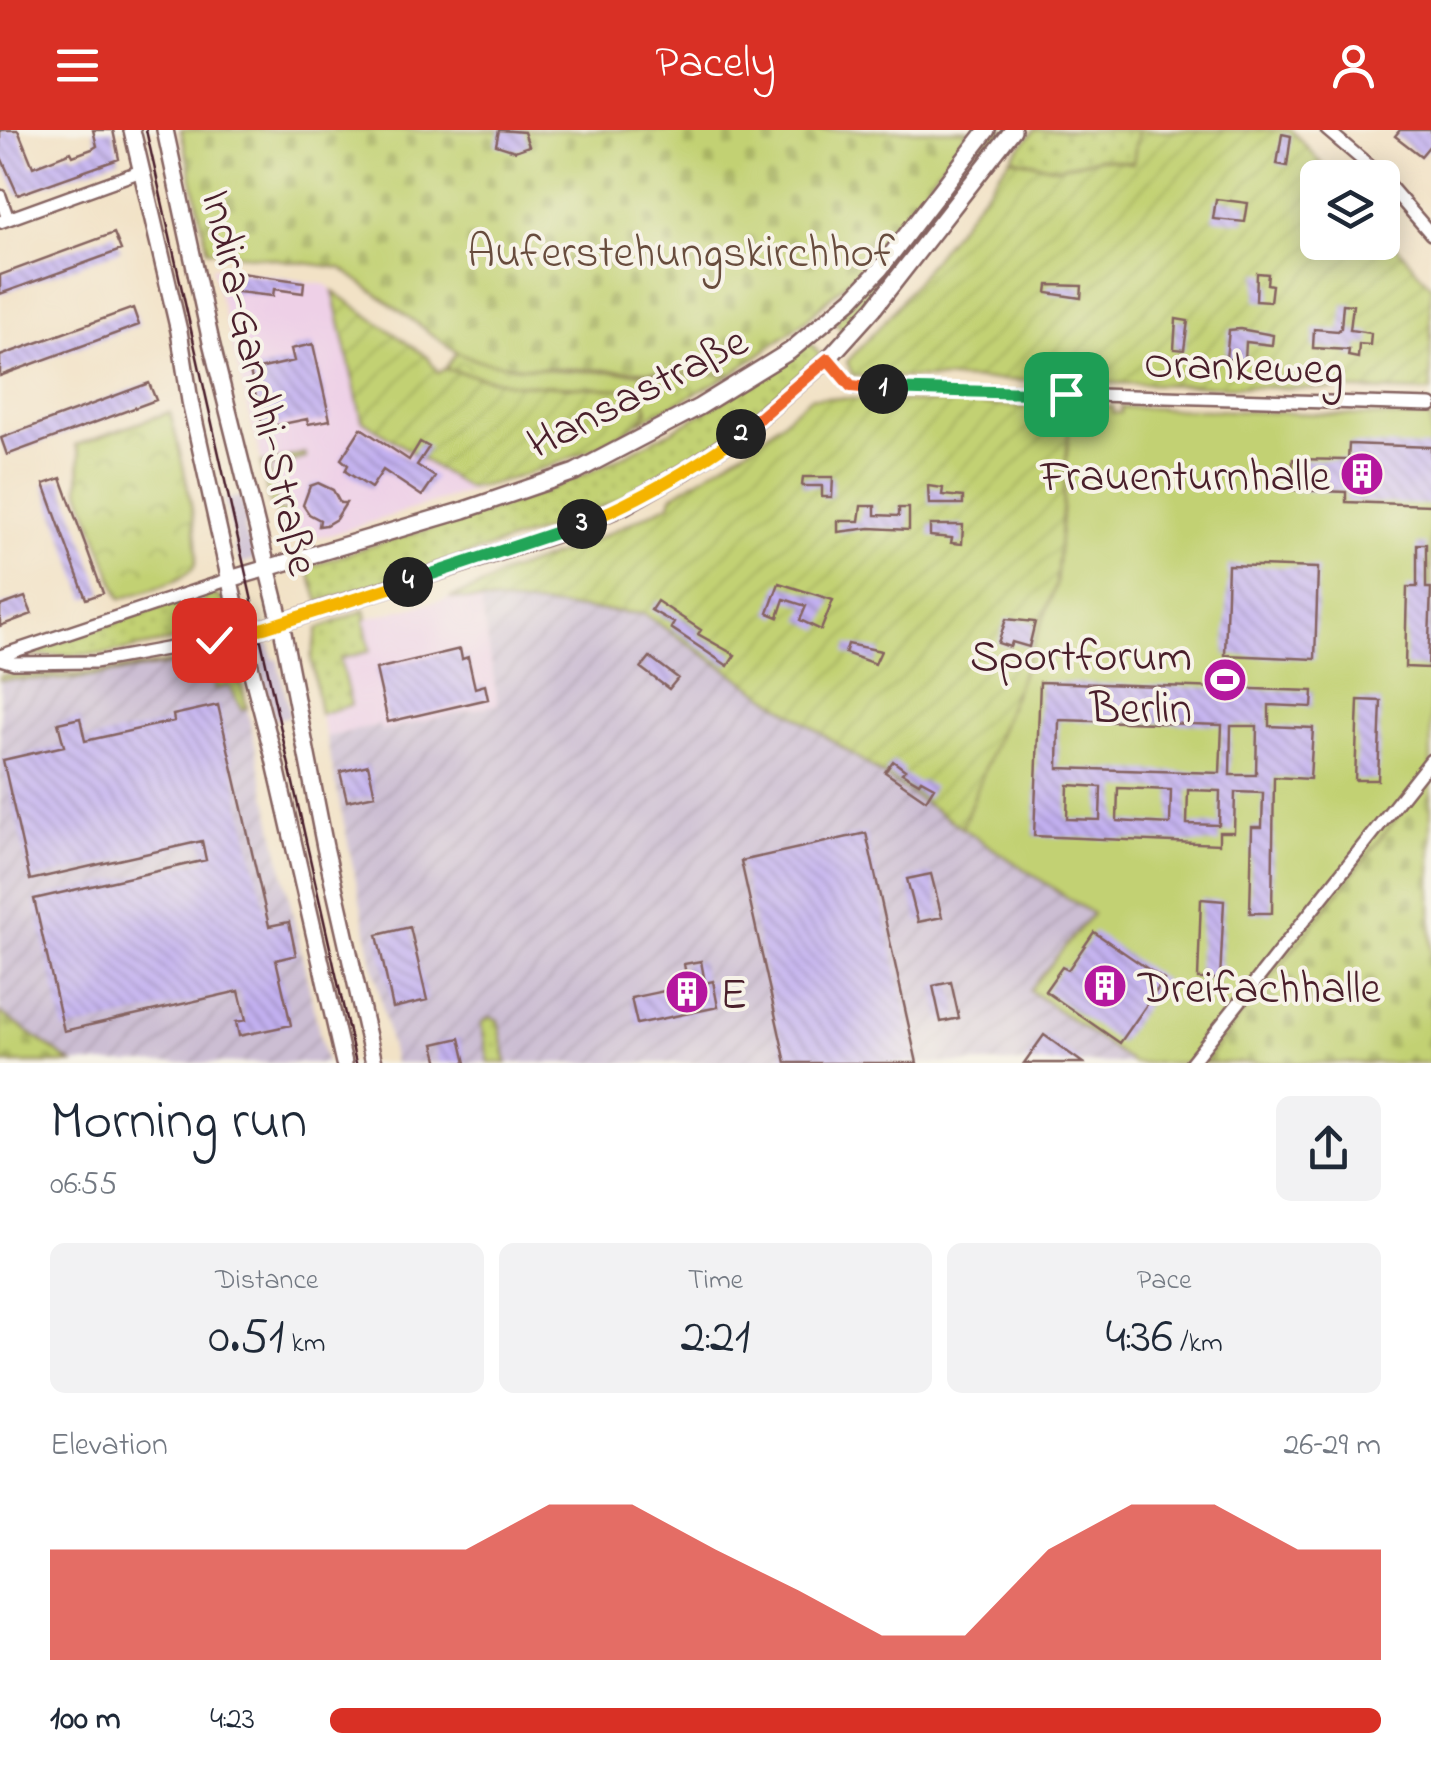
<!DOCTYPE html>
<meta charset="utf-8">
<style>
:root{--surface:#fff;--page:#f2f2f3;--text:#1f2937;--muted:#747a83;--accent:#d93025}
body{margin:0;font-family:"Indie Flower",sans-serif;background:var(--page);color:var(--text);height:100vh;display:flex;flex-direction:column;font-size:38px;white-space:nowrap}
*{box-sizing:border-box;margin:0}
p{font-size:32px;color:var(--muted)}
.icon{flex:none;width:55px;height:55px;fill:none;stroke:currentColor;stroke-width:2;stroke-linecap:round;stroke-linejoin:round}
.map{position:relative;height:933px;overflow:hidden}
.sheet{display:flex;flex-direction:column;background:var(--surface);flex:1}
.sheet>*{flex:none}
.fabs{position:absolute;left:1300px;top:30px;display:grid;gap:20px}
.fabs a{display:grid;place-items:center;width:100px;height:100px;border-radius:15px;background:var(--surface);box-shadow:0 5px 25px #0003;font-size:50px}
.pin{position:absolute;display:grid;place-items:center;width:85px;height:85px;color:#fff;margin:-42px;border-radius:20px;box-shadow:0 5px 15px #0006}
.km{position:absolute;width:50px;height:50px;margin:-25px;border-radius:50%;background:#222;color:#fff;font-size:28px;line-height:50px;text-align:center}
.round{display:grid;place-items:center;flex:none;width:105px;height:105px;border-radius:15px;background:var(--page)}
.head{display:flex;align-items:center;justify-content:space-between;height:170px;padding:0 50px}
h1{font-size:55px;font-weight:600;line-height:75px}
.figures{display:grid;grid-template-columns:repeat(3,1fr);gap:15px;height:170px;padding:10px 50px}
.figures div{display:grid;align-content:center;border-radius:15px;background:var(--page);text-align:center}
.figures b{font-size:50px;font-weight:600}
.figures small{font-size:28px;font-weight:400}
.figures p{font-size:28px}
.chart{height:280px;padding:20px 50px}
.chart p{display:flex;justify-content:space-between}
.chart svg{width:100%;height:180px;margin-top:10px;fill:var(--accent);opacity:.7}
ul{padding:0 50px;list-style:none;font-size:32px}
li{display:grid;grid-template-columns:160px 120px 1fr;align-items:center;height:75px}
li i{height:25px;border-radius:12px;background:var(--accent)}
header{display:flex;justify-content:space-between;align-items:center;height:130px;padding:0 50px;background:var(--accent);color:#fff;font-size:45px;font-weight:600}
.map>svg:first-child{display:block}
.built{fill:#eed0e7}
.industrial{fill:url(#industrial-furrows)}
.railway{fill:#ccbed3}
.grass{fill:url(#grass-dots);stroke:#86784f;stroke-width:2.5}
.cemetery{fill:url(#cemetery-stones);stroke:#86784f;stroke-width:2.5}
.park{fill:url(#park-crowns);stroke:#86784f;stroke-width:2.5}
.garden{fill:url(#garden-furrows);stroke:#86784f;stroke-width:2.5}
.pitch{fill:#c2d173;stroke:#86784f;stroke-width:2.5}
.building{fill:url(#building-back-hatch);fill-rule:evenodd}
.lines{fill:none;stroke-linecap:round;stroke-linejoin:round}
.street-casing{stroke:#856361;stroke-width:16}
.secondary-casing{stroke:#856361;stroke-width:20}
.street{stroke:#fff;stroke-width:11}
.secondary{stroke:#fff;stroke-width:15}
.tram{stroke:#4a1f2b;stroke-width:2.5}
.split-1-casing{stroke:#fff;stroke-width:20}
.split-2-casing{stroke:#fff;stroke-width:20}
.split-3-casing{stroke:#fff;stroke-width:20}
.split-4-casing{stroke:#fff;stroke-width:20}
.split-5-casing{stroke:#fff;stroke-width:20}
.split-1{stroke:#22a559;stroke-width:12}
.split-2{stroke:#f0652b;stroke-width:12}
.split-3{stroke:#f5b400;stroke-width:12}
.split-4{stroke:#22a559;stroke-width:12}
.split-5{stroke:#f5b400;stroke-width:12}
.labels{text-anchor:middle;stroke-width:8;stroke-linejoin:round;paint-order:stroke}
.park-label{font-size:45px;fill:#684c3d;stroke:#f7f3e8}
.street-label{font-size:45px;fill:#4a1f2b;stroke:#f7f3e8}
.poi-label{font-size:45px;fill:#4a1f2b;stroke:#f7f3e8;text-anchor:end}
</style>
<header><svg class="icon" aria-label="menu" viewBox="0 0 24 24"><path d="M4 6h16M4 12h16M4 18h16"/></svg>Pacely<svg class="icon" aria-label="person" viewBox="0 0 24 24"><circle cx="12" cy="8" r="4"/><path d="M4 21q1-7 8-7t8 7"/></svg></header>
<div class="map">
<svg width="1431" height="933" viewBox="0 0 1431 933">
<defs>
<pattern id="industrial-furrows" width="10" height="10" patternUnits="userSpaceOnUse" patternTransform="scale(2.5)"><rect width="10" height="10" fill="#ccbed3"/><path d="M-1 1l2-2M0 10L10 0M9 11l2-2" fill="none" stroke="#b1a3b5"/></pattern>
<pattern id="grass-dots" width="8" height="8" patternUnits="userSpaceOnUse" patternTransform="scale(2.5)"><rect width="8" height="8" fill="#c2d173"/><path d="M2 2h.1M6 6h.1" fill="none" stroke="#a8b364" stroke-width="1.8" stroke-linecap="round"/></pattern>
<pattern id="cemetery-stones" width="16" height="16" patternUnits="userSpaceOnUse" patternTransform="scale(2.5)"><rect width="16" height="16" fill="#c2d173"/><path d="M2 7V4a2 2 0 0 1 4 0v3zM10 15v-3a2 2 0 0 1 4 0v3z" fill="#a8b364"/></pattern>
<pattern id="park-crowns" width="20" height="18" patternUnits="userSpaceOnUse" patternTransform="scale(2.5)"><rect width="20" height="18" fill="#c2d173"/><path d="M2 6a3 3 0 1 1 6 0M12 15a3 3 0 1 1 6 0" fill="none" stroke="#a8b364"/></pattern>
<pattern id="garden-furrows" width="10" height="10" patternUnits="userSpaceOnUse" patternTransform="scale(2.5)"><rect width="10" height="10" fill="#c2d173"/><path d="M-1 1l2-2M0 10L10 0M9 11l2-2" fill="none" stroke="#a8b364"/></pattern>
<pattern id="building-back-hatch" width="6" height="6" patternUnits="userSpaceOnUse" patternTransform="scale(2.5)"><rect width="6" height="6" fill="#c2b0f0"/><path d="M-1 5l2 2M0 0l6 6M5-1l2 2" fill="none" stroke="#a08fc3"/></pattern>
</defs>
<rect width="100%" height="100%" fill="#f7f3e8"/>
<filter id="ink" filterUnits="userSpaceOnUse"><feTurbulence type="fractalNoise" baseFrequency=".01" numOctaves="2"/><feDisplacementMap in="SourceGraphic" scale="20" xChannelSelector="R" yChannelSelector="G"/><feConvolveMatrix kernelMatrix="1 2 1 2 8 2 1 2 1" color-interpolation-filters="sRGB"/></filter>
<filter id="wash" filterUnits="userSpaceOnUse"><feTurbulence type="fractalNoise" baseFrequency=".0048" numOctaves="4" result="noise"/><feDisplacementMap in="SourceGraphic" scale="40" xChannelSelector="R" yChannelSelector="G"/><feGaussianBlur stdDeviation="2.25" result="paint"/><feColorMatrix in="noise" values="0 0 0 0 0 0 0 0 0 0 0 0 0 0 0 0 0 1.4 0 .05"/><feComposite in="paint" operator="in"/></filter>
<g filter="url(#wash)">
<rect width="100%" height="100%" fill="#f2e2c6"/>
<!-- built -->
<path class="built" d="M212 137 327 155 333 161 362 290 467 358 484 357 329 405 291 410 274 379Z
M450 468 481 472 498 574 381 601 378 595 326 607 320 584 339 579 329 531 364 489Z"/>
<!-- industrial -->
<path class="industrial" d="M481 472 644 483 1092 784 1029 860 1133 933H394L326 607 379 595 381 601 498 574Z
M218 527 229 530 242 556 326 933H72L0 882V550L76 549Z"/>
<!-- railway -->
<path class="railway" d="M241 366 249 394 243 396 247 411 254 410 256 421 255 429 241 434 233 416 236 414 224 370Z
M269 513 273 530 277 529 290 586 275 590 259 534 263 532 259 515Z"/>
<!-- grass -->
<path class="grass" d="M994 0H1007L845 203 835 192Z
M1035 0H1138L1134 34 1099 28 1057 38 1011 28Z
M810 213 821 226 728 306 679 338 615 371 561 395 319 472 308 438C382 408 461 394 535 365 633 327 725 274 810 213Z
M305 323 306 328 269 337 279 381 288 380 294 393 283 396 269 371 261 334Z
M211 464 223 469 228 485 224 496 213 503 202 465Z
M192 466 203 505 105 524 32 526 33 521Z
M365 480 367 488 364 490 370 521 340 529 351 575 320 584 311 528 318 499Z
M218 527C238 532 243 560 247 578L241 579 229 556 215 559 208 529 76 549 0 550V545H75Z
M490 887 498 890 507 933H489L481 893Z"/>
<!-- cemetery -->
<path class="cemetery" d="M181 0H969L866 134 804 192 732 244 515 237 467 230 341 138 208 120Z
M1431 644V933H1204Z
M0 882 72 933H0Z"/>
<!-- park -->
<path class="park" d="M457 222C490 246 680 242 732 244L640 292 648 280 645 272 632 260 512 254 445 239Z
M170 282C176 307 208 426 192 440 173 456 143 461 120 469L79 358 80 325 76 315Z"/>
<!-- garden -->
<path class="garden" d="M1138 0H1291L1334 47 1318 48V112H1382L1383 101 1431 156V262L853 246 847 232 891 184 1011 28 1057 38 1099 28 1133 33Z
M333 161 429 228 438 243 445 239 512 254 627 259C638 262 650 272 646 284 625 313 504 356 467 358L362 290Z
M811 267 1071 279 1056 455 962 698 644 484 450 468 487 454 499 445 586 414 670 374 672 366 754 314Z"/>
<!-- pitch -->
<path class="pitch" d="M1071 275 1113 277V283H1121V277L1431 288V644L1204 933H1133L1029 860 1092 784 962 698 1056 455Z"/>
<g id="blocks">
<!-- building -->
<path class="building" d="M0 0H18L33 37 71 22 73 26 92 19 97 16 93 0H113L119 29 18 65 0 25Z
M499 0 524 2 529 16 515 21 496 15Z
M1400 0H1431V14L1421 26 1395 6Z
M1282 4 1291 6 1287 36 1277 34Z
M1216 69 1248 73 1245 92 1213 89Z
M114 103 121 120 0 164V145Z
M221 140 304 152 303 163 274 159 273 166 219 160Z
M1257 143 1268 144 1267 154 1272 155 1270 172 1256 171Z
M1048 155 1082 156 1081 168 1047 163Z
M1343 174 1353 175 1350 200 1371 203 1370 215 1359 214 1358 228 1348 226 1349 220 1313 218 1314 199 1338 201 1341 198Z
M133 178 139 195 0 246V226Z
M1176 189 1188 191 1184 220 1174 219Z
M1240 199 1273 205 1272 215 1246 212 1245 230 1226 229 1229 200Z
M313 214 330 290 308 294 307 289 263 298 250 241 294 231 291 219Z
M149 253 156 270 7 325 1 308Z
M361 298 409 330 420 312 429 317 417 335 435 347 422 366 383 340 371 358 345 341 348 335 341 329Z
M1349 314 1431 317V375L1346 372V362L1292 360 1293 329 1348 330Z
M803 347H833L832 367H822V356H802Z
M61 348 103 463 86 469 44 354Z
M318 353 333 360 340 373H346L336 389 326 395 319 396 320 390 309 384 303 375 310 356Z
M928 356 943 358 942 365 963 367V374H929Z
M861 376H875V385L899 386V378H909V400L870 398 838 402V391H859Z
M930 395H963L962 414 951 413 952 408 930 406Z
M1417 414H1426V458H1431L1428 538 1405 537 1407 457H1417Z
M1228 435 1318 438 1315 529 1225 525Z
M779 453 833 470 821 500 800 490 806 476 784 469 778 487 768 483Z
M25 467 32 484 0 496V476Z
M657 471 701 500 698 504 735 525 728 536 671 498 674 493 651 480Z
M1006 489 1035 492 1029 517 1012 512 1010 517 998 513Z
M848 514 881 521 875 534 845 523Z
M460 519 462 529 468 527 475 558 485 555 488 569 388 592 376 539Z
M650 527 678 548 669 559 641 538Z
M1040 552 1313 561 1312 577 1269 575V596L1313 598 1310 649 1274 647 1272 783H1250L1252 697H1262L1263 663 1235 662 1234 702H1219V714L1034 706ZM1059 590 1222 595 1220 643 1058 638ZM1231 596H1257L1256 645H1230ZM1068 655 1101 657 1100 690 1067 689ZM1118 658 1171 660 1170 694 1117 691ZM1188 660 1220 661 1219 695 1187 694Z
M1358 570 1381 571 1378 650H1355Z
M218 575 269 796 289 792 296 825 276 830 291 895 239 906 236 892 246 890 239 861 64 901 34 769 206 730 202 711 30 750 3 630 64 616 58 593 80 588 85 611 174 591 173 585Z
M893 631 905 640 902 643 919 653 921 650 934 657 926 670 885 642Z
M368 635 375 665 347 671 340 642Z
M866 703 917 933H786L741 731Z
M931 744 942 787 918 792 907 749Z
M1201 769 1224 771 1220 849H1198Z
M410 797 427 870 393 878 377 805Z
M1094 802 1164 850 1120 913 1045 861 1062 837 1068 840Z
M701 831 705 853 713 851 718 877 637 894 631 868 688 856 684 834Z
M951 852 959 888 941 892 933 856Z
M1044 905 1083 933H1024Z
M460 908 466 933H439L434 914Z"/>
</g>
</g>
<g filter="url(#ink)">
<use href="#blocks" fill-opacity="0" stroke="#856361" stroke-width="2.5"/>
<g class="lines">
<defs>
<path id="street" d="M1327 0 1380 45 1431 104
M0 66 8 89
M0 92 141 41
M828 229 851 256 858 258 1431 275
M0 526 230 449
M0 529 14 533 95 532 242 505
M1191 933 1431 630"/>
<path id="secondary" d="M132 0 179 201 190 271 242 505 273 624 344 933
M165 0 211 212 281 493 325 717 374 933
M230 449 464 380 575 342 699 277 790 221 852 169 880 139 987 0
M242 505 568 400 624 376 687 340 737 307 828 229 874 178 1013 0"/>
</defs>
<!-- street casing -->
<use href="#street" class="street-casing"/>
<!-- secondary casing -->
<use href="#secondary" class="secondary-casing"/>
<!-- street -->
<use href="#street" class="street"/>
<!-- secondary -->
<use href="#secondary" class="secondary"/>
<!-- tram -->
<path class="tram" d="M146 0 356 933"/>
</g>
</g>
<g class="lines" filter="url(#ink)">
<defs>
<path id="split-1" d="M883 259 1066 264"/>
<path id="split-2" d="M741 304 828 229 851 256 883 259"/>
<path id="split-3" d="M582 394C638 370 691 340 741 304"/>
<path id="split-4" d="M408 452 582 394"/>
<path id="split-5" d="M214 510 264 498 408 452"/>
</defs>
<!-- split-1 casing -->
<use href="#split-1" class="split-1-casing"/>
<!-- split-2 casing -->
<use href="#split-2" class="split-2-casing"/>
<!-- split-3 casing -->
<use href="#split-3" class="split-3-casing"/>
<!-- split-4 casing -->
<use href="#split-4" class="split-4-casing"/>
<!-- split-5 casing -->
<use href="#split-5" class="split-5-casing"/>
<!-- split-1 -->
<use href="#split-1" class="split-1"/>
<!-- split-2 -->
<use href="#split-2" class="split-2"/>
<!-- split-3 -->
<use href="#split-3" class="split-3"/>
<!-- split-4 -->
<use href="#split-4" class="split-4"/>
<!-- split-5 -->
<use href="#split-5" class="split-5"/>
</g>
<!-- icons -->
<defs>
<symbol id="building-disc" viewBox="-11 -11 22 22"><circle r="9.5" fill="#b5179e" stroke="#f7f3e8"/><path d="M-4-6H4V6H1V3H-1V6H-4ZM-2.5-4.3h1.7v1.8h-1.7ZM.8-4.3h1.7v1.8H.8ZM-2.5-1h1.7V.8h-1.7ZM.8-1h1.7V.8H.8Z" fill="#fff"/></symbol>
<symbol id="stadium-disc" viewBox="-11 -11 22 22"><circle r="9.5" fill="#b5179e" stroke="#f7f3e8"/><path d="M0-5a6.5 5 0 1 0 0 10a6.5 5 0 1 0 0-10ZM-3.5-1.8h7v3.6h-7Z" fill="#fff"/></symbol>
</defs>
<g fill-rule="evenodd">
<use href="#building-disc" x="1337" y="319" width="50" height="50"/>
<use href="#stadium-disc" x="1200" y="525" width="50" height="50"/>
<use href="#building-disc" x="1080" y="831" width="50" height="50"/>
<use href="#building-disc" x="662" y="837" width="50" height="50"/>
</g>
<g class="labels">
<!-- park labels -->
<g class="park-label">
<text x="681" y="136">Auferstehungskirchhof</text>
</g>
<!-- street labels -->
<g class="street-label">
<text transform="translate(1244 234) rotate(2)" y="16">Orankeweg</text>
<text transform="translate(262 252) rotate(77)" y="16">Indira-Gandhi-Straße</text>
<text transform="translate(636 260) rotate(-27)" y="16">Hansastraße</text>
</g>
<!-- poi labels -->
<g class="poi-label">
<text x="1330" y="360">Frauenturnhalle</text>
<text x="1192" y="540">Sportforum<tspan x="1192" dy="52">Berlin</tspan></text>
<text x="1138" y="872" text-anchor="start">Dreifachhalle</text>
<text x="720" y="878" text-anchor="start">E</text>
</g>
</g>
</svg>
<div class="fabs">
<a><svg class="icon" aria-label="layers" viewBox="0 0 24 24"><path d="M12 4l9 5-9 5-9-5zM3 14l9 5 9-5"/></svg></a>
</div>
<div class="pin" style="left:1066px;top:264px;background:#1e9e55"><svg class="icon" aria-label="arrive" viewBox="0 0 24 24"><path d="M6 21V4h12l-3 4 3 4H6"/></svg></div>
<div class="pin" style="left:214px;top:510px;background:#d93025"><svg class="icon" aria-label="check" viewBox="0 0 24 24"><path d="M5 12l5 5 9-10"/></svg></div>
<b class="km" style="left:883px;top:259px">1</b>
<b class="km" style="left:741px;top:304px">2</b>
<b class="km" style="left:582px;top:394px">3</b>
<b class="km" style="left:408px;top:452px">4</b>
</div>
<section class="sheet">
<div class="head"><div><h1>Morning run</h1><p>06:55</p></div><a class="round"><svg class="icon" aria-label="share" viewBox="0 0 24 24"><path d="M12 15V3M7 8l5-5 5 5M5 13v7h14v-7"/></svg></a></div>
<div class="figures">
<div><p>Distance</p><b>0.51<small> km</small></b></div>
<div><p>Time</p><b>2:21</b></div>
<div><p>Pace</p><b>4:36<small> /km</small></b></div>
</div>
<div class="chart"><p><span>Elevation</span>26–29 m</p>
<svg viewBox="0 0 160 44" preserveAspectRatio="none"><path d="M0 44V17L10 17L20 17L30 17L40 17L50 17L60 6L70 6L80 17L90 27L100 38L110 38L120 17L130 6L140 6L150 17L160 17V44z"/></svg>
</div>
<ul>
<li><b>100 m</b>4:23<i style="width:100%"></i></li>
</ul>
</section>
